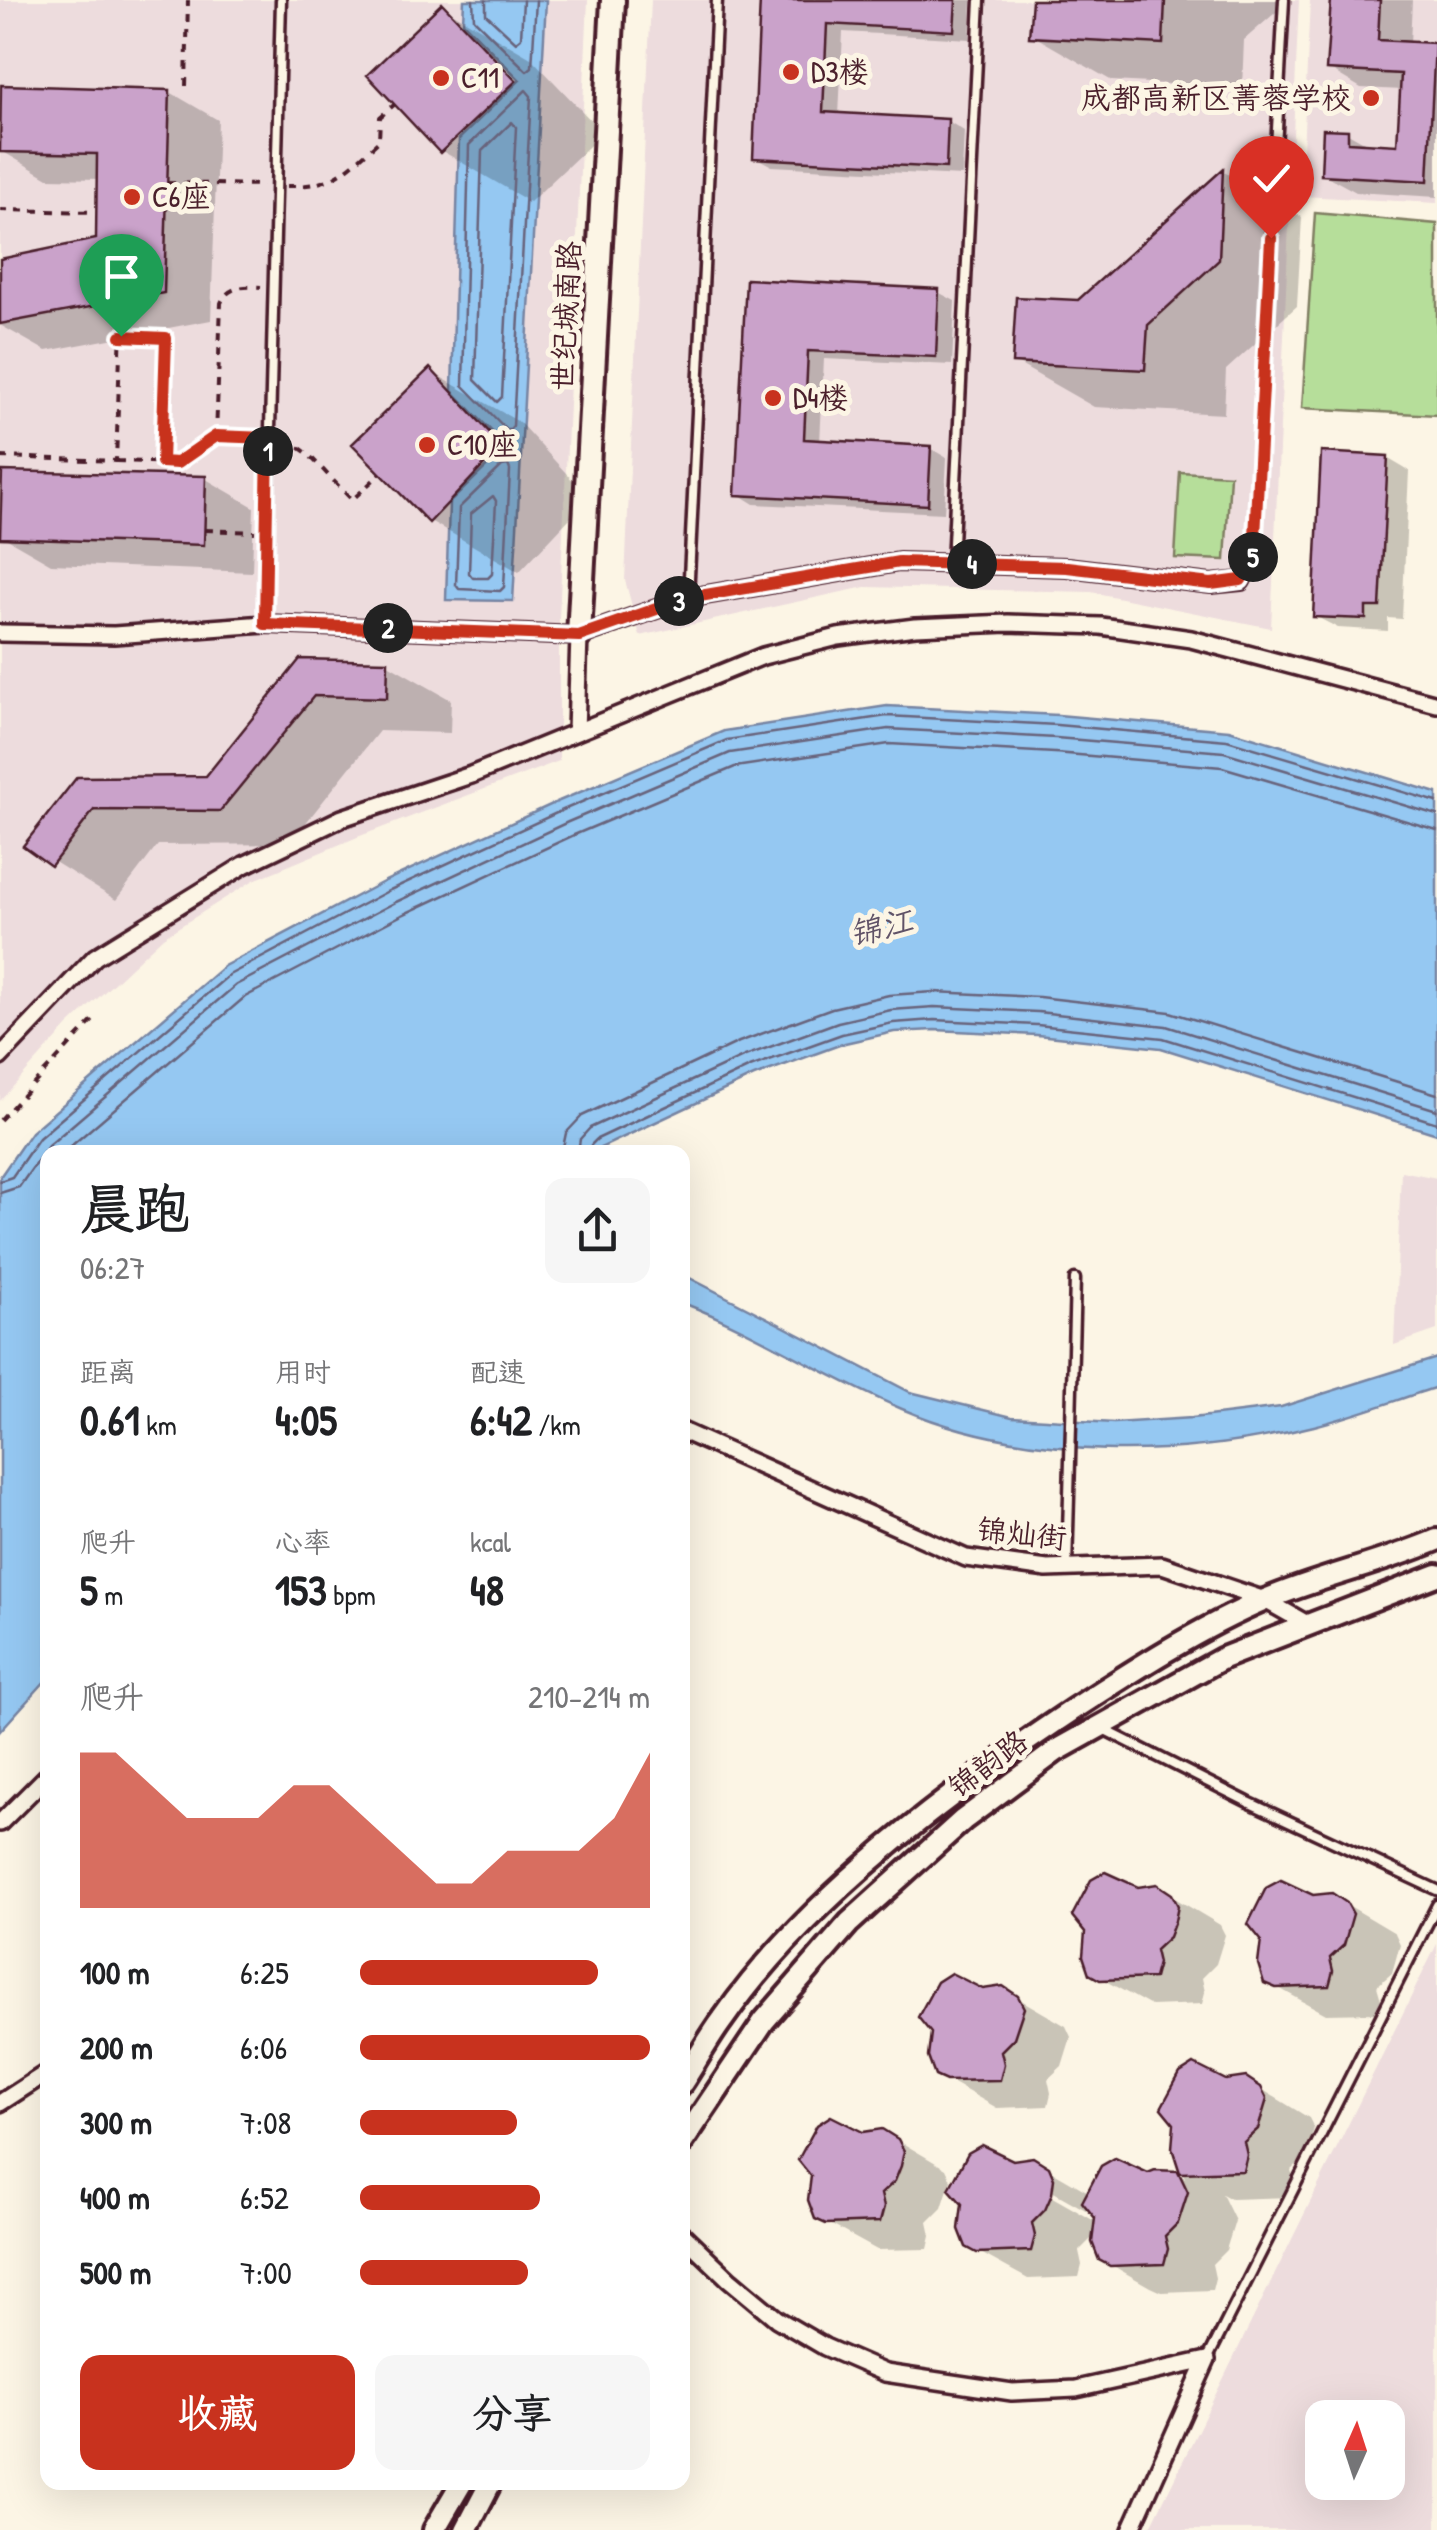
<!DOCTYPE html>
<html lang="zh">
<meta charset="utf-8">
<style>
:root{--surface:#fff;--page:#f6f6f6;--text:#202124;--muted:#757577;--accent:#c8321e}
body{margin:0;font-family:"Patrick Hand","LXGW WenKai TC",sans-serif;background:var(--page);color:var(--text);height:100vh;display:flex;flex-direction:column;font-size:38px;white-space:nowrap}
*{box-sizing:border-box;margin:0}
p{font-size:32px;color:var(--muted)}
.icon{flex:none;width:55px;height:55px;fill:none;stroke:currentColor;stroke-width:2;stroke-linecap:round;stroke-linejoin:round}
.map{position:relative;flex:1;overflow:hidden}
.panel{position:absolute;left:40px;top:1145px;width:650px;height:1345px;display:flex;flex-direction:column;background:var(--surface);border-radius:20px;box-shadow:0 10px 40px #0002}
.panel>*{flex:none}
.needle{width:65px;rotate:3deg}
.controls{position:absolute;left:1305px;top:2400px;display:grid;gap:20px}
.controls a{display:grid;place-items:center;width:100px;height:100px;border-radius:20px;background:var(--surface);box-shadow:0 10px 40px #0002;font-size:50px}
.pin{position:absolute;display:grid;place-items:center;width:85px;height:85px;color:#fff;margin:-102px -42px;border-radius:50% 50% 50% 0;rotate:-45deg;box-shadow:0 0 10px #0007}
.pin .icon{rotate:45deg}
.km{position:absolute;width:50px;height:50px;margin:-25px;border-radius:50%;background:#222;color:#fff;font-size:28px;line-height:50px;text-align:center}
.round{display:grid;place-items:center;flex:none;width:105px;height:105px;border-radius:20px;background:var(--page)}
.headline{display:flex;align-items:center;justify-content:space-between;height:170px;padding:0 40px}
h1{font-size:55px;font-weight:700;line-height:75px}
.figures{display:grid;grid-template-columns:repeat(3,1fr);gap:15px;height:170px;padding:10px 40px}
.figures div{display:grid;align-content:center}
.figures b{font-size:42px;font-weight:700}
.figures small{font-size:28px;font-weight:400}
.figures p{font-size:28px}
.chart{height:280px;padding:20px 40px}
.chart p{display:flex;justify-content:space-between}
.chart svg{width:100%;height:180px;margin-top:10px;fill:var(--accent);opacity:.7}
.button{display:flex;gap:20px;margin-top:auto;padding:20px 40px}
.button a{flex:1;height:115px;border-radius:20px;background:var(--accent);color:#fff;font-size:40px;font-weight:700;line-height:115px;text-align:center}
.button a+a{background:var(--page);color:var(--text)}
ul{padding:0 40px;list-style:none;font-size:32px}
li{display:grid;grid-template-columns:160px 120px 1fr;align-items:center;height:75px}
li i{height:25px;border-radius:12px;background:var(--accent)}
.map>svg:first-child{display:block}
.built{fill:#eddcdd;fill-rule:evenodd}
.green{fill:#b6de9a;stroke:#807e62;stroke-width:2.5}
.water{fill:#95c8f2;stroke:#7784a2;stroke-width:2.5}
.shadow{fill:#0003;fill-rule:evenodd}
.lines{fill:none;stroke-linecap:round;stroke-linejoin:round}
.shore{stroke:#68637b;stroke-width:2.5}
.building{fill:#caa2ca;stroke:#4a1f2b;stroke-width:2.5}
.service-casing{stroke:#4a1f2b;stroke-width:15}
.minor-casing{stroke:#4a1f2b;stroke-width:22}
.tertiary-casing{stroke:#4a1f2b;stroke-width:28}
.secondary-casing{stroke:#4a1f2b;stroke-width:30}
.path{stroke:#4a1f2b;stroke-width:4;stroke-dasharray:8 8;stroke-linecap:butt}
.service{stroke:#fcf5e5;stroke-width:8}
.minor{stroke:#fcf5e5;stroke-width:15}
.tertiary{stroke:#fcf5e5;stroke-width:20}
.secondary{stroke:#fcf5e5;stroke-width:22}
.route-casing{stroke:#fff;stroke-width:20}
.route{stroke:#c8321e;stroke-width:12}
.poi-dot{fill:#c8321e;stroke:#fcf5e5;stroke-width:4}
.labels{text-anchor:middle;stroke-width:10;stroke-linejoin:round;paint-order:stroke}
.poi-label{font-size:30px;fill:#4a1f2b;stroke:#fcf5e5;text-anchor:start}
.street-label{font-size:30px;fill:#4a1f2b;stroke:#fcf5e5}
.water-label{font-size:32px;font-style:italic;fill:#605267;stroke:#fcf5e5}
</style>
<div class="map">
<svg width="1437" height="2530" viewBox="0 0 1437 2530">
<rect width="100%" height="100%" fill="#fcf5e5"/>
<filter id="ink" filterUnits="userSpaceOnUse"><feTurbulence type="fractalNoise" baseFrequency=".01" numOctaves="2"/><feDisplacementMap in="SourceGraphic" scale="20" xChannelSelector="R" yChannelSelector="G"/><feConvolveMatrix kernelMatrix="1 2 1 2 8 2 1 2 1" color-interpolation-filters="sRGB"/></filter>
<g filter="url(#ink)">
<!-- built -->
<path class="built" d="M0 0H588L559 618V761L360 836 254 880 163 937 68 1026 0 1101Z
M651 0H1299L1271 628 1091 592 865 587 640 636 625 580Z
M1310 0H1437V203L1301 196Z
M1401 1171 1437 1178V1330L1394 1345Z
M1437 1944V2530H1149ZM1322 2418H1388V2482H1322Z"/>
<!-- green -->
<path class="green" d="M1315 213 1437 224V415L1302 408Z
M1180 472 1230 475 1225 560 1175 558Z"/>
<!-- water -->
<path class="water" d="M464 0H546L513 601 446 600 449 503 507 447 452 391 459 139 520 80 463 22Z
M887 706 1058 715 1229 730 1437 793V1134L1161 1048 1037 1035 935 1030 894 1032 845 1043 754 1076 592 1152H48L47 1679 0 1731V1177L31 1132 224 966 385 881 559 801 724 731Z
M682 1274 910 1392 1012 1417 1114 1423 1192 1418 1281 1407 1437 1358V1387C1396 1400 1355 1416 1314 1426 1183 1459 1027 1462 902 1409 827 1378 758 1332 683 1303Z"/>
<!-- shadow -->
<path class="shadow" d="M763 0H972L970 39 843 32 839 116 948 121 964 131 962 176 772 166 755 157Z
M1034 0H1290L1244 40 1242 88 1112 81 1032 35Z
M1333 0H1412L1410 44 1437 47V197L1356 192 1323 174 1348 133 1371 146 1400 147 1403 90 1361 88 1329 69Z
M443 7 531 58 603 133 530 202 442 151Z
M170 92 218 120 211 320 46 351 0 325V261L98 241 99 179 48 178 0 150Z
M1224 172 1302 217 1297 306 1226 370 1224 414 1094 407 1015 362Z
M748 282 938 292 955 301 952 365 824 359 820 443 930 448 947 458 944 513 754 504 738 494Z
M430 371 519 422 589 498 519 572 430 521Z
M1387 458 1409 471 1402 619 1388 618V631L1338 628 1315 616Z
M206 479 254 507 252 572 51 564 2 536Z
M297 664H388L451 700 450 733 379 731 289 844 158 845 116 900 27 845 78 779 207 778Z
M1156 1887 1220 1925 1225 1935 1216 1964 1202 1978 1205 1992 1202 2004 1151 2006 1091 1973 1138 1890Z
M1331 1895 1395 1933 1400 1944 1392 1973 1377 1986 1381 2000 1377 2013 1326 2014 1266 1981 1312 1898Z
M1002 1989 1066 2026 1071 2037 1062 2066 1048 2079 1051 2093 1048 2106 997 2108 937 2074 983 1991Z
M1245 2079 1309 2118 1314 2128 1305 2157 1291 2170 1295 2184 1291 2197 1231 2199 1222 2194 1235 2221 1226 2250 1212 2264 1215 2278 1212 2290 1161 2292 1150 2287 1101 2259 1096 2234 1079 2251 1082 2265 1079 2277 1028 2279 968 2246 1013 2163 1033 2160 1090 2193 1148 2176 1177 2173 1185 2178 1174 2148 1226 2082ZM1043 2186 1098 2217V2223L1040 2190Z
M882 2131 946 2169 951 2180 942 2208 928 2222 931 2236 928 2249 877 2250 817 2217 863 2134Z"/>
<g class="lines">
<!-- shore -->
<path class="shore" d="M473 0 474 19 527 71 532 67 536 0
M486 0V14L516 42 521 38 523 0
M526 90 531 96 513 426 508 431 463 385 469 145Z
M512 122 516 127 502 397 497 402 475 380 482 151Z
M508 465 510 470 504 587 500 591 459 589 456 585 459 508 502 466Z
M493 496 496 501 492 574 488 578H473L469 573 471 514Z
M64 1152 245 997 402 915 574 835 735 767 889 744 1055 753 1222 767 1437 830
M562 1152 566 1133 582 1116 739 1042 832 1008 889 995 934 992 1039 997 1170 1012 1437 1094
M578 1152 580 1139 590 1128 745 1056 838 1022 891 1010 934 1007 1038 1012 1166 1026 1437 1110
M590 1152 591 1145 597 1139 750 1067 842 1034 893 1023 934 1020 1037 1025 1163 1038 1437 1123
M0 1181 12 1177 39 1138 229 975 390 890 563 810 727 740 887 716 1057 725 1227 740 1437 802
M0 1193 19 1187 48 1146 236 985 396 902 568 822 730 753 888 729 1056 738 1224 752 1437 815"/>
</g>
<!-- building -->
<path class="building" d="M760 0H956L954 31 827 24 823 112 948 119 946 168 753 158Z
M1032 0H1165L1163 44 1029 37Z
M1331 0H1380L1378 40 1435 43 1428 181 1321 175 1323 129 1348 130V142L1397 145 1401 74 1326 70Z
M442 3 516 81 440 153 367 75Z
M1 85 170 90 164 293 0 324V259L96 239 97 154 0 152Z
M1223 169 1219 260 1148 325 1145 370 1012 363 1016 297 1078 300Z
M746 279 939 289 936 357 808 351 804 439 931 446 928 505 735 495Z
M430 368 502 446 429 523 352 444Z
M1321 452 1388 456 1380 607H1366V619L1313 617Z
M2 471 206 476 204 545 0 538Z
M300 659 388 661 387 698 314 696 220 811 94 810 51 866 23 846 77 777 206 776Z
M1105 1872 1138 1887 1157 1884 1172 1894 1178 1906 1175 1921 1169 1937 1155 1950 1158 1963 1154 1978 1100 1980 1089 1974 1083 1956 1085 1932 1072 1916 1091 1880Z
M1281 1880 1313 1895 1332 1893 1347 1903 1353 1914 1344 1945 1330 1958 1333 1971 1329 1986 1276 1988 1264 1983 1258 1964 1261 1940 1248 1924 1266 1888Z
M951 1973 983 1989 1003 1986 1018 1996 1024 2008 1014 2038 1001 2051 1004 2064 1000 2080 946 2081 935 2076 928 2057 931 2033 918 2017 937 1982Z
M1194 2064 1226 2080 1246 2077 1261 2087 1267 2099 1258 2129 1244 2142 1247 2155 1243 2171 1180 2173 1172 2148 1174 2124 1161 2108 1180 2073Z
M831 2116 863 2132 882 2129 898 2139 904 2151 901 2166 895 2181 881 2194 884 2207 880 2222 826 2224 815 2219 808 2200 811 2176 798 2160 817 2125Z
M982 2145 1013 2160 1033 2157 1049 2167 1054 2179 1052 2194 1045 2210 1032 2223 1035 2236 1031 2251 977 2253 966 2247 959 2229 962 2204 949 2189 968 2153Z
M1115 2158 1148 2173 1155 2170 1178 2171 1188 2192 1178 2223 1165 2236 1168 2249 1164 2264 1110 2266 1099 2260 1092 2242 1095 2218 1082 2202 1101 2166Z"/>
<g class="lines">
<defs>
<path id="service" d="M1254 555 1284 0
M952 563 980 0
M688 598 717 0
M265 624 281 0
M1067 1569 1075 1279
M1101 1728 1248 1802 1437 1890
M1207 2360 1437 1905"/>
<path id="minor" d="M0 633 114 635 265 624 579 636 688 598 899 562 1067 567 1211 584 1241 581 1254 555
M576 731 579 636
M0 1057 95 957 244 865 342 818 471 775 763 656 838 637 915 627 1008 623 1101 626 1191 639 1437 704
M682 1431 966 1558 1047 1569 1162 1565 1265 1600 1309 1625
M0 1823 48 1775
M0 2103 48 2072
M682 2234 729 2279 777 2319 825 2347 885 2373 1012 2392 1076 2389 1207 2360
M1131 2530 1207 2360"/>
<path id="tertiary" d="M682 2083C696 2062 708 2039 723 2019 807 1898 952 1790 1074 1709 1134 1670 1199 1628 1265 1600 1321 1576 1381 1564 1437 1540
M682 2143 764 2021 849 1923 963 1820 1056 1751 1223 1658 1437 1575
M434 2530 462 2482
M466 2530 491 2482"/>
<path id="secondary" d="M579 636 613 0"/>
</defs>
<!-- service casing -->
<use href="#service" class="service-casing"/>
<!-- minor casing -->
<use href="#minor" class="minor-casing"/>
<!-- tertiary casing -->
<use href="#tertiary" class="tertiary-casing"/>
<!-- secondary casing -->
<use href="#secondary" class="secondary-casing"/>
<!-- path -->
<path class="path" d="M186 86 188 0
M167 183 263 185
M287 186C334 187 346 170 379 141L380 117 395 104
M0 210 96 212
M121 336 167 338 162 462
M216 436 221 303C228 286 244 286 261 287
M283 445 300 448 307 453 352 500 381 473
M0 457 116 461 122 301
M116 461 177 463 216 436 258 438
M0 506H1
M205 530 255 532
M0 1120 97 1016"/>
<!-- service -->
<use href="#service" class="service"/>
<!-- minor -->
<use href="#minor" class="minor"/>
<!-- tertiary -->
<use href="#tertiary" class="tertiary"/>
<!-- secondary -->
<use href="#secondary" class="secondary"/>
</g>
</g>
<g class="lines" filter="url(#ink)">
<defs>
<path id="route" d="M121 336 166 338 162 462 177 463 216 436 268 438 265 624 579 636 688 598 899 562 1067 567 1211 584 1241 580 1254 555 1271 238"/>
</defs>
<!-- route casing -->
<use href="#route" class="route-casing"/>
<!-- route -->
<use href="#route" class="route"/>
</g>
<!-- markers -->
<g class="poi-dot">
<circle cx="791" cy="72" r="10"/>
<circle cx="441" cy="78" r="10"/>
<circle cx="1371" cy="98" r="10"/>
<circle cx="132" cy="197" r="10"/>
<circle cx="773" cy="398" r="10"/>
<circle cx="427" cy="445" r="10"/>
</g>
<g class="labels">
<!-- poi labels -->
<g class="poi-label">
<text x="811" y="82">D3楼</text>
<text x="461" y="88">C11</text>
<text x="1351" y="108" text-anchor="end">成都高新区菁蓉学校</text>
<text x="152" y="207">C6座</text>
<text x="793" y="408">D4楼</text>
<text x="447" y="455">C10座</text>
</g>
<!-- street labels -->
<g class="street-label">
<text transform="translate(566 316) rotate(-87)" y="10">世纪城南路</text>
<text transform="translate(1022 1534) rotate(6)" y="10">锦灿街</text>
<text transform="translate(988 1764) rotate(-37)" y="10">锦韵路</text>
</g>
<!-- water labels -->
<g class="water-label">
<text transform="translate(881 927) rotate(-14)" y="11">锦江</text>
</g>
</g>
</svg>
<div class="controls">
<a><svg class="needle" viewBox="-14 -14 28 28"><path d="M0-13l5 13h-10z" fill="#e53935"/><path d="M0 13l5-13h-10z" fill="#757577"/></svg></a>
</div>
<div class="pin" style="left:121px;top:336px;background:#1e9e55"><svg class="icon" aria-label="arrive" viewBox="0 0 24 24"><path d="M6 21V4h12l-3 4 3 4H6"/></svg></div>
<div class="pin" style="left:1271px;top:238px;background:#d93025"><svg class="icon" aria-label="check" viewBox="0 0 24 24"><path d="M5 12l5 5 9-10"/></svg></div>
<b class="km" style="left:268px;top:451px">1</b>
<b class="km" style="left:388px;top:628px">2</b>
<b class="km" style="left:679px;top:601px">3</b>
<b class="km" style="left:972px;top:564px">4</b>
<b class="km" style="left:1253px;top:557px">5</b>
<section class="panel">
<div class="headline"><div><h1>晨跑</h1><p>06:27</p></div><a class="round"><svg class="icon" aria-label="share" viewBox="0 0 24 24"><path d="M12 15V3M7 8l5-5 5 5M5 13v7h14v-7"/></svg></a></div>
<div class="figures">
<div><p>距离</p><b>0.61<small> km</small></b></div>
<div><p>用时</p><b>4:05</b></div>
<div><p>配速</p><b>6:42<small> /km</small></b></div>
</div>
<div class="figures">
<div><p>爬升</p><b>5<small> m</small></b></div>
<div><p>心率</p><b>153<small> bpm</small></b></div>
<div><p>kcal</p><b>48</b></div>
</div>
<div class="chart"><p><span>爬升</span>210–214 m</p>
<svg viewBox="0 0 160 44" preserveAspectRatio="none"><path d="M0 44V6L10 6L20 14L30 22L40 22L50 22L60 14L70 14L80 22L90 30L100 38L110 38L120 30L130 30L140 30L150 22L160 6V44z"/></svg>
</div>
<ul>
<li><b>100 m</b>6:25<i style="width:82%"></i></li>
<li><b>200 m</b>6:06<i style="width:100%"></i></li>
<li><b>300 m</b>7:08<i style="width:54%"></i></li>
<li><b>400 m</b>6:52<i style="width:62%"></i></li>
<li><b>500 m</b>7:00<i style="width:58%"></i></li>
</ul>
<div class="button"><a>收藏</a><a>分享</a></div>
</section>
</div>
